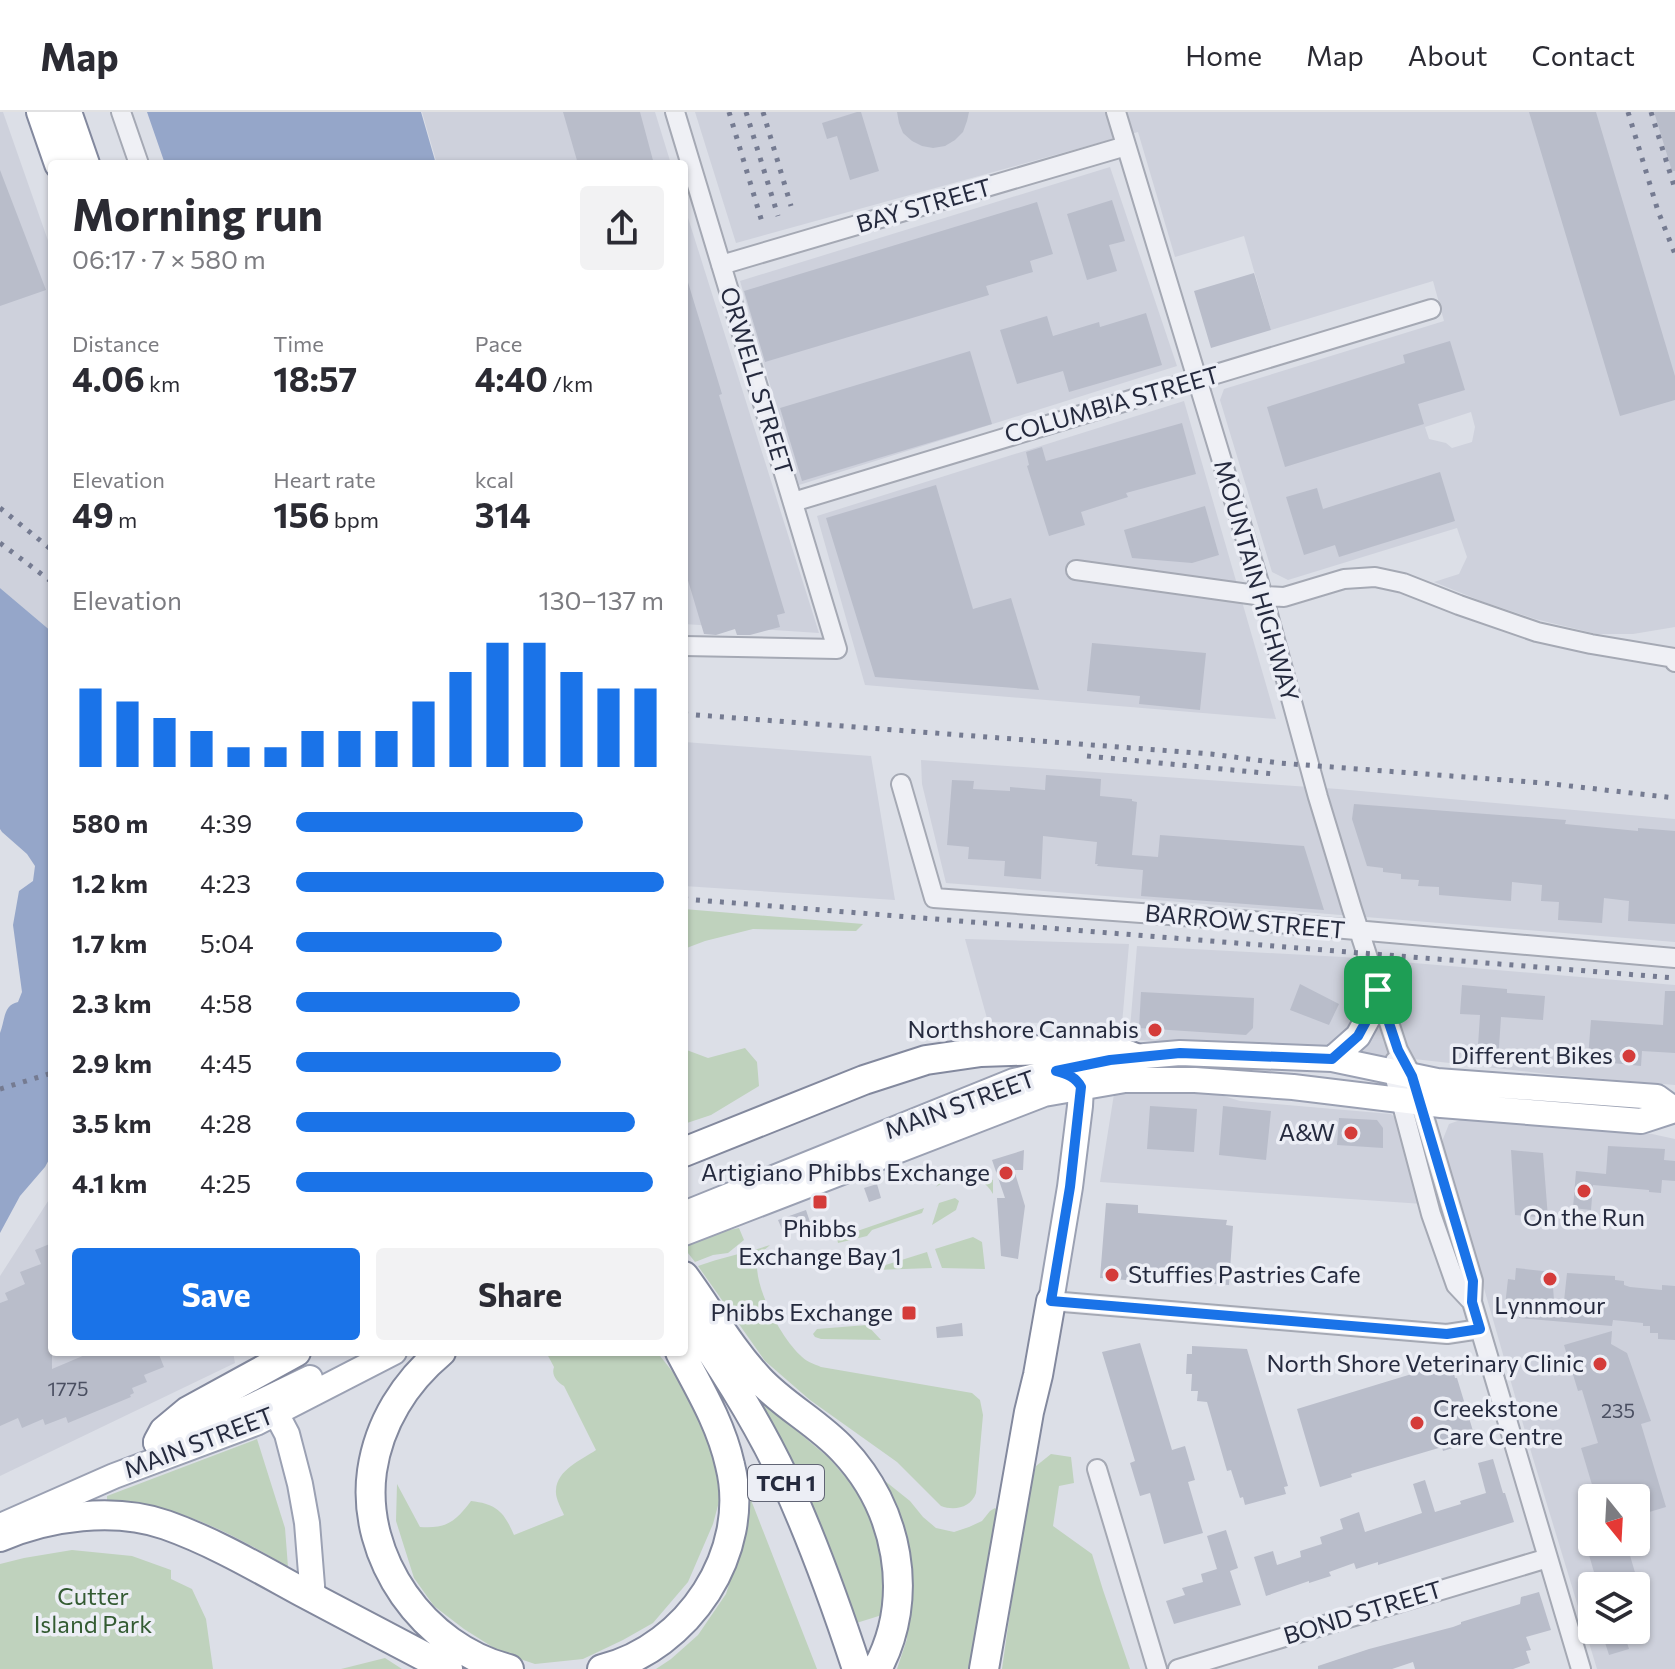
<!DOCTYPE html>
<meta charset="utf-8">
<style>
:root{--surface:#fff;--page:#f2f2f3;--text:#2b2b33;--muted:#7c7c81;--line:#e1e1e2;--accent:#1a73e8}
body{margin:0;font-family:Commissioner,sans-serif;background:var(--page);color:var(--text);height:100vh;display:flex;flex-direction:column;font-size:30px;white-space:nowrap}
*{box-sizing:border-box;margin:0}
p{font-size:26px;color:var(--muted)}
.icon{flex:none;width:44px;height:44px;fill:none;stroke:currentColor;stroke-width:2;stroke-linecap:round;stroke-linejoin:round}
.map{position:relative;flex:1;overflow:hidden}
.drawer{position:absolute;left:48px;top:48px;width:640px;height:1196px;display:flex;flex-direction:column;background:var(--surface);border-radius:8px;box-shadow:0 2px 6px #0004}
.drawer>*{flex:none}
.needle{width:52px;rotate:162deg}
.buttons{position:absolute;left:1578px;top:1372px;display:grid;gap:16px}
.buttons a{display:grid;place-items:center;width:72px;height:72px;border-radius:8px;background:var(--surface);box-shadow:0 2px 6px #0004;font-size:40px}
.pin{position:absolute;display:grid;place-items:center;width:68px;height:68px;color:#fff;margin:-34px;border-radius:16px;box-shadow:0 4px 12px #0006}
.round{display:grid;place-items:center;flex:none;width:84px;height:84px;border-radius:8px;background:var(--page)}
.overview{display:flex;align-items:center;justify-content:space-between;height:136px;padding:0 24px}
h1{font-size:44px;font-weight:700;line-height:60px}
.metrics{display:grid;grid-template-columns:repeat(3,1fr);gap:12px;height:136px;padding:8px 24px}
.metrics div{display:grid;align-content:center}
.metrics b{font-size:34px;font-weight:700}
.metrics small{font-size:22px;font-weight:400}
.metrics p{font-size:22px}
.chart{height:224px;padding:16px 24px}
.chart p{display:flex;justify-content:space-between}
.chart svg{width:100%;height:144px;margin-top:8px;stroke:var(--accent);stroke-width:6}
.action{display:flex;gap:16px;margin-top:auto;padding:16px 24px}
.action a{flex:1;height:92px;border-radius:8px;background:var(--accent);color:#fff;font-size:32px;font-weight:700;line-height:92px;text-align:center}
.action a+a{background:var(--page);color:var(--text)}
ul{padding:0 24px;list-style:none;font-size:26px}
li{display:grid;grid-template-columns:128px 96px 1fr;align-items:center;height:60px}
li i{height:20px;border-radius:10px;background:var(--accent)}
header{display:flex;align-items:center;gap:48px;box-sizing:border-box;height:112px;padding:0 40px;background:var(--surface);border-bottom:2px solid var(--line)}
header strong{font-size:38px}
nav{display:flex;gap:44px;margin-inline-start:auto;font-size:28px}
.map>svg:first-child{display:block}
.built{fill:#ced1dc;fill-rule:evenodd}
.green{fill:#bfd2bd}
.water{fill:#95a6c9}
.building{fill:#b9bdca}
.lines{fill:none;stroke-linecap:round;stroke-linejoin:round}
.minor-casing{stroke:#a5a9b4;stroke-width:22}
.major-casing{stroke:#9ba1b3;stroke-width:28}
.highway-casing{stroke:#83899e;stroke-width:32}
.minor{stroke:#eff0f5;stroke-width:18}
.major{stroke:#fff;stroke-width:24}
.highway{stroke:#fff;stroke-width:28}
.rail{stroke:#757b91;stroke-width:5;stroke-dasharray:4 8;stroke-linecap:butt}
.route-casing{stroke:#fff;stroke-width:16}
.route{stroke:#1a73e8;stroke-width:10}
.poi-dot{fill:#d43c3a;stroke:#eceef5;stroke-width:3}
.labels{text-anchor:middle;stroke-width:7;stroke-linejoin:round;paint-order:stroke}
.number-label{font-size:20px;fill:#4a4f61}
.shield{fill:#eceef5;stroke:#616575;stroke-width:2}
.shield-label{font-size:22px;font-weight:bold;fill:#252a3e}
.street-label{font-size:24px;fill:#252a3e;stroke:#eceef5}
.poi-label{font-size:24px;fill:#252a3e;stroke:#eceef5;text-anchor:end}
.park-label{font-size:24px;fill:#335b32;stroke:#eceef5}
</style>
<header>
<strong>Map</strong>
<nav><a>Home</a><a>Map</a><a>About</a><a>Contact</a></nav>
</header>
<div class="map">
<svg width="1675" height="1557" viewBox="0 0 1675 1557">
<rect width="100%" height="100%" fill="#dcdfe7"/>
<!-- built -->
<path class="built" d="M0 0H3L52 140V520L0 476Z
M422 0H655L671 52H437Z
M695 0H1675V515L1633 522H1597L1535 507 1481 489 1434 470 1459 462 1467 445 1457 416 1288 468 1272 460 1220 288 1224 277 1444 209 1433 169 1271 218 1244 124 1175 145 1138 20 736 131ZM1471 300 1475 315 1472 330 1452 336 1446 331 1429 327 1425 315Z
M1110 55 1177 254 799 373 740 169Z
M684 93 819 521 684 512Z
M1184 289 1276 607 865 573 817 404Z
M684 630 871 644 895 788 684 774Z
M921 648 1338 677 1675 707V830L946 771 922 672Z
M965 827 1129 832 1122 912 988 910Z
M1137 834 1343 845 1675 873V973L1557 963 1297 934 1129 928Z
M1143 978 1214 981 1240 989 1391 1002 1398 1008 1423 1092 1100 1070 1114 982 1124 979Z
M1466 1006 1652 1022 1675 1027V1557H1597L1532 1343 1443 1034V1027L1449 1012ZM1592 1386H1636V1430H1592ZM1592 1474H1636V1518H1592Z
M52 1083V1240H233L235 1251 0 1364V1164Z"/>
<!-- green -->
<path class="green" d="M684 797 863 812 856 819 753 817 705 829 684 837Z
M745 936 757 950 759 974 711 1003 684 1012V937L708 946Z
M960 1057 974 1059 993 1068V1082C979 1058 956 1062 936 1075L948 1060Z
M955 1086 959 1089 956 1098 932 1113 939 1091Z
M924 1096 922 1101 872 1118 867 1124 838 1131 837 1126Z
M739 1116 744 1128 728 1141 713 1143 695 1150 684 1136V1132L701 1124Z
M973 1125 982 1130 985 1157 942 1156 935 1137Z
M770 1133C763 1139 757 1145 757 1154 757 1180 781 1225 800 1243 805 1249 814 1252 821 1255L972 1281 980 1288 983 1303 976 1381C971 1396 954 1399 941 1394L897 1350 810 1288 765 1249 698 1154C722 1145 746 1141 770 1133Z
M927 1140 932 1156 876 1158V1156Z
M867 1213 881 1228 821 1227 815 1225 813 1222 817 1217Z
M546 1240H657L679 1268 703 1311 718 1355 720 1386 713 1412 688 1470 653 1511 623 1528 583 1547 535 1552 502 1541 464 1517 434 1494 414 1466 396 1409 397 1372 420 1415C447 1417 456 1409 471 1389 497 1392 504 1400 514 1423L564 1403C561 1396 555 1386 556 1378 557 1358 581 1348 596 1338L564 1274C557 1270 551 1263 554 1255Z
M746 1276 829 1346 858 1380 875 1414 887 1455 882 1503 850 1513Z
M257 1327 285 1416 288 1455C252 1433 204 1407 163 1397 145 1393 125 1393 107 1392V1384Z
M1051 1342 1071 1345 1074 1371 1059 1374 1053 1414 1092 1442 1103 1478 1130 1557H1002L1025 1394 1036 1354Z
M865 1353 910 1389 923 1405 936 1416 954 1420 969 1415 982 1409 990 1399 995 1396 1000 1401 974 1557H897L907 1527V1459Z
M744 1370 817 1557H656L671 1547 698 1523 726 1482 747 1415Z
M72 1438 132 1444 171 1458V1467L192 1477 206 1507 213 1557H0V1452L24 1446Z
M385 1546 402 1557H341Z"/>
<!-- water -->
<path class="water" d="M147 0H421L436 52H165Z
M0 476 52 520V1042L45 1055 20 1084 0 1121V921C5 909 3 893 18 890L22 880 13 813 19 779 33 769 35 754 27 742 2 720 0 717Z"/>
<!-- building -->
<path class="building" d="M563 0H640L654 52H578Z
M857 0H861L879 59 850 68 837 24 827 27 822 11Z
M897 0H969L967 9 963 20 955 28 945 34 933 36 922 34 912 29 903 21 899 11Z
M1529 0H1596L1675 264V288L1620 304Z
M1654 0H1675V59H1672Z
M0 58 46 178 0 194Z
M1112 88 1125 129 1109 133 1117 159 1087 168 1067 102Z
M1037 90 1053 142 1030 149 1033 160 986 174 989 183 765 250 744 179Z
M1254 161 1271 218 1211 236 1194 179Z
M684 167H687L722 282 719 283 785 501 777 503 780 515 750 523H737L735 517 716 523 704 522 684 455Z
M1146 201 1162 253 1069 280 1063 259 1017 272 1000 218 1047 204 1053 224 1099 210 1100 215Z
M1450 229 1465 278 1418 292 1424 312 1285 355 1267 295 1405 251 1403 243Z
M970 239 992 312 802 369 780 296Z
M1182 311 1196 362 1126 381 1128 385 1081 400 1085 413 1049 424 1027 354 1029 353 1026 340 1042 335 1046 349Z
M1440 360 1455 409 1339 445 1335 433 1304 443 1286 385 1317 376 1323 397Z
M936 373 973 497 1011 486 1039 578 875 565 826 406Z
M1205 394 1219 443 1192 451 1132 446 1124 418Z
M1092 531 1206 541 1200 598 1139 592 1140 584 1087 579Z
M1046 663 1101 667 1100 684 1132 687V689L1137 690 1132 743 1158 745 1160 723 1304 734 1324 798 1141 784 1143 758 1097 754 1098 752H1095L1097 730 1043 724 1041 767 1004 764 1005 749 968 747 969 735 947 733 952 668 974 669 973 677 1010 679V675L1045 678Z
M1354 692 1566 708 1565 712 1638 719V716L1675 719V812L1628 809 1629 789 1604 786 1602 811 1558 808 1559 790 1541 789 1542 773 1512 770 1511 789 1439 783V775L1418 774 1419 768 1401 767V762L1383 760V756L1367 754 1352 707Z
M1300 872 1339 892 1329 913 1290 898Z
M1462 873 1507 877V881L1545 884 1543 908 1501 905 1498 950 1477 949 1480 903 1460 902Z
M1665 879H1675V941L1642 939 1641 954 1612 951V948L1588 946 1591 908 1663 913Z
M1141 880 1254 886 1253 916 1246 923 1139 916Z
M1150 994 1197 997 1194 1040 1147 1037Z
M1223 994 1271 999 1266 1048 1219 1043Z
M1339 1006 1377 1008 1383 1016V1036L1337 1033Z
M1608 1034 1665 1037 1664 1048 1675 1049V1069L1662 1068 1661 1081 1649 1080V1078L1593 1073 1591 1098 1573 1096 1576 1059 1606 1062Z
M1024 1038 1023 1058H1014L1025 1094 1018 1147 1001 1144 997 1086H1005L992 1048Z
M1511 1038 1543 1041 1548 1106 1515 1103Z
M877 1072 881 1086 869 1090 864 1076Z
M1106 1091 1138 1093V1101L1227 1108 1226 1113 1233 1114 1229 1173 1139 1167V1169L1100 1166Z
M806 1098 811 1113 784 1122 778 1108Z
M52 1131V1257L92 1240H158L164 1255 144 1263 147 1270 132 1276 134 1281 130 1283 131 1285 68 1311 66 1305 45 1313 43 1307 22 1316 18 1306 0 1314V1191L8 1188 5 1181 25 1172 20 1160 41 1152 35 1138Z
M1516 1156 1552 1160 1554 1189H1564L1567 1161 1615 1164V1168L1624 1169V1173L1630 1175 1662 1178V1173L1675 1174V1228L1658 1227V1221H1650V1214H1643V1211L1613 1208 1612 1214 1519 1206V1203H1513V1195L1505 1194 1508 1167 1515 1168Z
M962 1211 963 1224 937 1226 936 1215Z
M1612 1219 1611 1232 1627 1241 1651 1309 1641 1312 1666 1395 1636 1404V1386H1596L1581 1336 1598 1331 1582 1278 1578 1279 1564 1233Z
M1140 1231 1172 1338 1185 1334 1195 1368 1188 1370 1203 1421 1164 1432 1150 1381 1140 1384 1130 1351 1135 1349 1102 1240Z
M1192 1234 1247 1237 1288 1374 1284 1375 1286 1382 1245 1393 1243 1385 1240 1386 1231 1358 1227 1359 1207 1290 1197 1289 1198 1279H1191L1192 1262H1186L1187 1242H1192Z
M1451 1250 1455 1266H1457L1476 1329 1443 1339 1442 1335 1351 1362 1352 1365 1320 1375 1297 1297Z
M1493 1347 1503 1381H1505L1514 1410 1378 1453V1450L1356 1457 1354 1451 1329 1460 1331 1464 1309 1471V1469L1266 1484 1254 1445 1273 1439 1277 1453 1301 1445 1300 1439 1322 1432 1320 1425 1343 1417 1340 1407 1359 1400 1365 1420 1422 1401 1413 1372 1425 1368 1435 1400 1461 1392 1460 1389 1486 1381 1478 1351Z
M1226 1418 1238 1456 1230 1459 1241 1493 1174 1512 1166 1489 1185 1483 1182 1476 1203 1470 1201 1462 1217 1457 1207 1424Z
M1607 1430H1626L1639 1474H1598L1587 1436Z
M1539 1480 1551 1518 1526 1525 1531 1538 1526 1539 1530 1551 1513 1557H1415L1413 1550 1392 1557H1318V1554L1369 1537 1453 1515 1461 1512V1510L1520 1492 1521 1485Z
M1601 1518H1623L1629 1537 1609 1543Z"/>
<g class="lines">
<defs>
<path id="minor" d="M121 0 139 52
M675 0 837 537 684 534
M1116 0 1263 484 1318 685 1352 797 1398 938 1412 964 1473 1169 1472 1190 1581 1557
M721 153 1126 34
M793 390 1431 197
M1076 458 1263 484 1284 485 1344 467 1375 465 1403 471 1459 493 1537 520 1591 532 1674 546 1675 550
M901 672 934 786 1252 809 1675 846
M1395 949 1393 959 1431 1102 1456 1173 1472 1190
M1051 1189 1447 1222 1480 1217
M1097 1357 1157 1557
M1178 1557 1548 1446"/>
<path id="major" d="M1332 947 1358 924 1370 902 1378 878
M684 1102 1014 969 1082 953 1133 945 1180 941 1332 947 1437 969 1657 985 1675 998
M684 1121 1044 982 1125 968H1195L1293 975 1441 993 1641 1009 1675 998
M1051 1189 1070 1075 1080 994 1081 975 1078 969 1073 966
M269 1288 287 1322 300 1372 307 1411 313 1486
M156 1331 250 1295 310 1266
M5 1412 114 1364 256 1311 394 1240"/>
<path id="highway" d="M41 0 59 52
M67 0 85 52
M684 1040 864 968 926 948 981 940 1110 936 1133 945
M684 1164C709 1198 730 1236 759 1267 784 1294 818 1311 843 1338 898 1396 916 1485 877 1557
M684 1200C722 1253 757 1309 785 1368 813 1429 836 1493 857 1557
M441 1240C405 1270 379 1311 372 1359 360 1446 424 1536 509 1557
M158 1330 164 1319 188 1299 296 1240
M0 1425C49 1404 114 1395 166 1413 214 1430 258 1456 302 1480 351 1506 399 1531 448 1557
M602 1557C688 1536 752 1440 730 1353 721 1312 699 1276 680 1240
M984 1557 1029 1300 1038 1263 1051 1189"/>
</defs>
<!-- minor casing -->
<use href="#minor" class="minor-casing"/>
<!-- major casing -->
<use href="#major" class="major-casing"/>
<!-- highway casing -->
<use href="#highway" class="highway-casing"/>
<!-- minor -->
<use href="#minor" class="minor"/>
<!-- major -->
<use href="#major" class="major"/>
<!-- highway -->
<use href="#highway" class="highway"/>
<!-- rail -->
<path class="rail" d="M729 0 762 110
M746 0 778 104
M763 0 791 94
M1628 0 1658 99 1675 142
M1651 0 1675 77
M0 396 52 438
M0 431 52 470
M684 602 1211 642 1279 651 1544 671 1675 686
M1087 644 1274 662
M684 787 1675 866
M0 977 52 961"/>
</g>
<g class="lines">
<defs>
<path id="route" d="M1378 878 1398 938 1412 964 1473 1169 1472 1190 1480 1217 1447 1222 1051 1189 1070 1075 1081 975C1076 965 1067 962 1056 959L1110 948 1180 941 1332 947 1358 924 1370 902Z"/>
</defs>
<!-- route casing -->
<use href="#route" class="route-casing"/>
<!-- route -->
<use href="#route" class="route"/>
</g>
<!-- markers -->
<g class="poi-dot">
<circle cx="1155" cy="918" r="8"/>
<circle cx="1629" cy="944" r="8"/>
<circle cx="1351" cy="1021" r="8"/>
<circle cx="1006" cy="1061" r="8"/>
<circle cx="1584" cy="1079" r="8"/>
<rect x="812" y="1082" width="16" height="16" rx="4"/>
<circle cx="1112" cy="1163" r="8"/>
<circle cx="1550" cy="1167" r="8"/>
<rect x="901" y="1193" width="16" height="16" rx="4"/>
<circle cx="1600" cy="1252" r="8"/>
<circle cx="1417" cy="1311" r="8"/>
</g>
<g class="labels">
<!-- number labels -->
<g class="number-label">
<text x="68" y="1284">1775</text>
<text x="1618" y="1306">235</text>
</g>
<!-- shield labels -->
<rect class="shield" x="748" y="1353" width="76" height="36" rx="6"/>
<g class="shield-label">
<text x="786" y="1379">TCH 1</text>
</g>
<!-- street labels -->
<g class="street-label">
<text transform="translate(924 94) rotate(-16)" y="8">BAY STREET</text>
<text transform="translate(756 269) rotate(73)" y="8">ORWELL STREET</text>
<text transform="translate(1112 293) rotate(-16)" y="8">COLUMBIA STREET</text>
<text transform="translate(1256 469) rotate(74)" y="8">MOUNTAIN HIGHWAY</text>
<text transform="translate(1245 810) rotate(5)" y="8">BARROW STREET</text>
<text transform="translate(960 993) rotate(-20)" y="8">MAIN STREET</text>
<text transform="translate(199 1331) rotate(-21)" y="8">MAIN STREET</text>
<text transform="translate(1363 1501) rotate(-17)" y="8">BOND STREET</text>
</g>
<!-- poi labels -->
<g class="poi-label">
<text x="1139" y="926">Northshore Cannabis</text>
<text x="1613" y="952">Different Bikes</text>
<text x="1335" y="1029">A&amp;W</text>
<text x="990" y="1069">Artigiano Phibbs Exchange</text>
<text x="1584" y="1114" text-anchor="middle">On the Run</text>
<text x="820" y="1125" text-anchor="middle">Phibbs<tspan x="820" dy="28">Exchange Bay 1</tspan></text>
<text x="1128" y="1171" text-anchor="start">Stuffies Pastries Cafe</text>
<text x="1550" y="1202" text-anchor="middle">Lynnmour</text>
<text x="893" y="1209">Phibbs Exchange</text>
<text x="1584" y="1260">North Shore Veterinary Clinic</text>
<text x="1433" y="1305" text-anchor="start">Creekstone<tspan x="1433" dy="28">Care Centre</tspan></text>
</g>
<!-- park labels -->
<g class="park-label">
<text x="93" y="1493">Cutter<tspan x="93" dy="28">Island Park</tspan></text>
</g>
</g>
</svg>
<div class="buttons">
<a><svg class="needle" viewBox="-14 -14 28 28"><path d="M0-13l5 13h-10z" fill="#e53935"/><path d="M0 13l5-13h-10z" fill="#7c7c81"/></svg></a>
<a><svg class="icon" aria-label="layers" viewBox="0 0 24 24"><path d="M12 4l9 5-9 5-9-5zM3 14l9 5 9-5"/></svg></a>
</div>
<div class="pin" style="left:1378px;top:878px;background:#1e9e55"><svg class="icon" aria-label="arrive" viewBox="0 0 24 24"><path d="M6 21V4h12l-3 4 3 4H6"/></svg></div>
<section class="drawer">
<div class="overview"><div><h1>Morning run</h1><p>06:17 · 7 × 580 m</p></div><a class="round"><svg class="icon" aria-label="share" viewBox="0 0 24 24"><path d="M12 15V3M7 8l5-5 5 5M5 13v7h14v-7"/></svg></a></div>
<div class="metrics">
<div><p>Distance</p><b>4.06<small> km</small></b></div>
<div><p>Time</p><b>18:57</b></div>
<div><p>Pace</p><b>4:40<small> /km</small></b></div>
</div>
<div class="metrics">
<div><p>Elevation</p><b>49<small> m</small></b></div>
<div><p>Heart rate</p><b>156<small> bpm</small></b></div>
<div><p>kcal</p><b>314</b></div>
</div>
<div class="chart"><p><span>Elevation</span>130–137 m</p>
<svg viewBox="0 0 160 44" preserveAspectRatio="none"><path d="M5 44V20M15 44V24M25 44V29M35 44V33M45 44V38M55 44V38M65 44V33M75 44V33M85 44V33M95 44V24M105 44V15M115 44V6M125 44V6M135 44V15M145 44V20M155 44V20"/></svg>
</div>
<ul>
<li><b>580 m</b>4:39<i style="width:78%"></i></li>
<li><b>1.2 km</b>4:23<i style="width:100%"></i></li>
<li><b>1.7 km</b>5:04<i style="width:56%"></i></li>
<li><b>2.3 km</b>4:58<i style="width:61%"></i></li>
<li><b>2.9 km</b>4:45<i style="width:72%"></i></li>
<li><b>3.5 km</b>4:28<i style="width:92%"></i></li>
<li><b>4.1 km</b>4:25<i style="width:97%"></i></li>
</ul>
<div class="action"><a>Save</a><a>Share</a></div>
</section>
</div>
